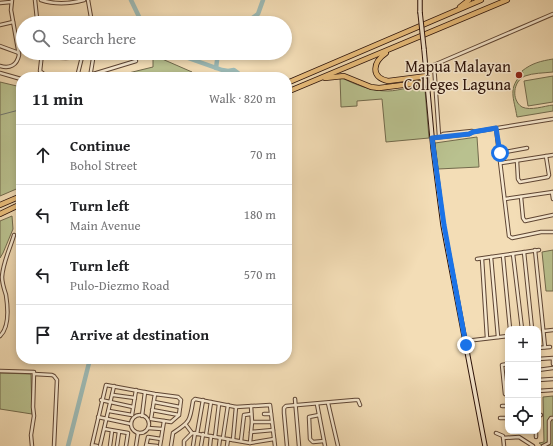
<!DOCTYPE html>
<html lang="en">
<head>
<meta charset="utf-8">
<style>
  body { margin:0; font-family:"Gentium Book Plus",serif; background:#f6f6f6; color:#202124 }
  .controls { position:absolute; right:12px; bottom:12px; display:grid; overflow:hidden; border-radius:8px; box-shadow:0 2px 6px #0003 }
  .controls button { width:36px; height:36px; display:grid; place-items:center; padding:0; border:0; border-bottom:1px solid #e0e0e0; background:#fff; color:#202124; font:20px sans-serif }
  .stop { position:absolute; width:12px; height:12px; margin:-9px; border:3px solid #1a73e8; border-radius:50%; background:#fff }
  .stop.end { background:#1a73e8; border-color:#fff; box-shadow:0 1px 4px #0008 }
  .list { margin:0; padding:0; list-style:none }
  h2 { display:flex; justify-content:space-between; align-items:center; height:52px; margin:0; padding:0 16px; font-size:17px }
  h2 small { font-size:13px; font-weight:400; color:#757577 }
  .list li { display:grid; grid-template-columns:26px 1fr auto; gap:12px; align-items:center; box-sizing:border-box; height:60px; padding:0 16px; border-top:1px solid #e0e0e0 }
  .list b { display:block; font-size:15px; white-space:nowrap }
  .list p { margin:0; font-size:13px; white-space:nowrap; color:#757577 }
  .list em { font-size:13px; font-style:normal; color:#757577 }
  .icon { flex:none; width:22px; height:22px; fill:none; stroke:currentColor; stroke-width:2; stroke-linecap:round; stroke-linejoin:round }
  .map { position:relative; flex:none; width:553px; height:446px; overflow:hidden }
  .search { position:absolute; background:#fff; box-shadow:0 2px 6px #0003; left:16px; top:16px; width:276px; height:44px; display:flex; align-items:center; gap:10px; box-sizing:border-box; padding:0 14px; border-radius:22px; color:#757577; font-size:15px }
  .panel { position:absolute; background:#fff; box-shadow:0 2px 6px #0003; left:16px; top:72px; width:276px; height:292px; border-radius:16px }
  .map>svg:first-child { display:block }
  .green { fill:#b9c18f; stroke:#726a4c }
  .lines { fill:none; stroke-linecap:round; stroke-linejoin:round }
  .stream { stroke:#707770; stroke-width:1 }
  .river { stroke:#9dbab5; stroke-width:4.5 }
  .street-casing { stroke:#5e4534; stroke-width:4.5 }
  .secondary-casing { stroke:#2c1209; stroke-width:5.5 }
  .highway-casing { stroke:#2c1209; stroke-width:6 }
  .street { stroke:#f7e9d0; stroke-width:2.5 }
  .secondary { stroke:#f7e9d0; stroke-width:3.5 }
  .highway { stroke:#eabe7b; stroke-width:4.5 }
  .secondary-bridge-casing { stroke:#2c1209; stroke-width:5.5; stroke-linecap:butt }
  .secondary-bridge { stroke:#f7e9d0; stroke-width:3.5 }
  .route { stroke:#1a73e8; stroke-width:5 }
  .poi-dot { fill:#8f2418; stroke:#f7e9d0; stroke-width:1.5 }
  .labels { text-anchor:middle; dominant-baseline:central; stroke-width:3; stroke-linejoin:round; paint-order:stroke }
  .poi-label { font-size:16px; fill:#2c1209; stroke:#f7e9d0; text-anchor:end }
</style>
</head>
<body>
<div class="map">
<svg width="553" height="446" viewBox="0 0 553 446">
  <rect width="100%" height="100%" fill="#f3ddb6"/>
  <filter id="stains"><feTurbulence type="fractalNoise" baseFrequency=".005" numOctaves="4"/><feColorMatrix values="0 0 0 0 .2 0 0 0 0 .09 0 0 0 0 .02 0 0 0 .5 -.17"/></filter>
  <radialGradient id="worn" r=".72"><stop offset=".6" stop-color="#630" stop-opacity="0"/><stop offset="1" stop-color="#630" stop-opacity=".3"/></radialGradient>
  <g class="green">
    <polygon points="153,55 192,72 180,77 112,77 153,67"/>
    <path d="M553,59V72C544,73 533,73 525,76C513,81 511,100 522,107C531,111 544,106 553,105V111L517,117C514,98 507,88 523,73L522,71C532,63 541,61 553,59Z"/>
    <polygon points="553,76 553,102 528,106 524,81"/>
    <path d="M340,77C356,85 371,91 388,91C400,91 414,84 425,90L429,138L386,142L382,99L357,101V106L341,107Z"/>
    <polygon points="0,82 21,87 21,187 0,196"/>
    <polygon points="477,137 479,167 438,169 435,143"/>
    <polygon points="12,216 13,229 3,253 0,258 0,221"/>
    <polygon points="553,250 553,291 546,291 542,252"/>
    <polygon points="0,373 31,374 32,414 0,409"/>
    <polygon points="553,396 553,446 543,446 539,443 544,442 543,397"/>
  </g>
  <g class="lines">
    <polyline class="stream" points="0,115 19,110"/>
    <g class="river">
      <polyline points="131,0 142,23"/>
      <polyline points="245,23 258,14 263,0"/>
      <polyline points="174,53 222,70 228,71 234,70 238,73 239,77"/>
      <polyline points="216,68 218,53"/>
      <polyline points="68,446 90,359"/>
    </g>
    <defs>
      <g id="street">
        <polyline points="35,0 37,19"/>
        <path d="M41,0C56,5 69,4 84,0"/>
        <polyline points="88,0 92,23"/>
        <polyline points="0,3 11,2"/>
        <path d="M38,23L37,19C59,21 68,25 91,18"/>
        <polyline points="0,25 13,22"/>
        <polyline points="0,46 19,53"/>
        <polyline points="42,53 40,71 45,75 54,77"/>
        <path d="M42,56C61,59 75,59 94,55"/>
        <path d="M0,66C10,69 17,65 19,55L11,10L12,0"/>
        <polyline points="0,73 21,79"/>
        <polyline points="90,75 136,61"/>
        <polyline points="77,77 82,57"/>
        <polyline points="90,77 94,53"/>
        <polyline points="496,128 509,236 512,238 541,232 553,232"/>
        <polyline points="439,136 434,65 553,14"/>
        <polyline points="440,136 443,134 472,131"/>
        <polyline points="432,138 469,134 473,132 553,119"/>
        <polyline points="500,153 527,148"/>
        <polyline points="517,161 518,179 520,182 548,177 549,175 546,156"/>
        <polyline points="501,163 553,155"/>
        <polyline points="552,192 553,199"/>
        <polyline points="521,197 523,218 525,221 553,215"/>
        <polyline points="505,199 553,192"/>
        <polyline points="535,250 545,347"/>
        <polyline points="524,252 532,329"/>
        <polyline points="513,254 522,329"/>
        <polyline points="503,256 510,329"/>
        <polyline points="491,257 498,337"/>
        <polyline points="477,259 539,250"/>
        <polyline points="482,259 487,338"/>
        <polyline points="544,331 553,330"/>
        <path d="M0,336C10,327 8,308 6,295C4,289 2,283 2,277C3,262 10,249 14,235"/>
        <polyline points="466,341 508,336"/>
        <polyline points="538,348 550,347"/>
        <polyline points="538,359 553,358 553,364"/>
        <polyline points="508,364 502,365 505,394 508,396"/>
        <polyline points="538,370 553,368"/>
        <polyline points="0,371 34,372 33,407 34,416 31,435 32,446"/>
        <polyline points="34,374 52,375 54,376 57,380 54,446"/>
        <polyline points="538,380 553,379"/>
        <polyline points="538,391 553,390"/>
        <polyline points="113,395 135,398"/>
        <polyline points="295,399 299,446"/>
        <polyline points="101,400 133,407"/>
        <polyline points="154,402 180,407"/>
        <polyline points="328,403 338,446"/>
        <polyline points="317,404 325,446"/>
        <polyline points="502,406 508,406"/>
        <polyline points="152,410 179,415"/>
        <polyline points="109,411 132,415 136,390"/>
        <polyline points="264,414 271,414"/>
        <polyline points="319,415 309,417 310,439 313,442 324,441"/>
        <circle cx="140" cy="424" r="9"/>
        <polyline points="142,416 145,392"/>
        <polyline points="538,416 541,415"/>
        <polyline points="98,417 131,424"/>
        <polyline points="500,418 508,418"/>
        <polyline points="252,422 272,422"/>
        <polyline points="186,425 192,433 250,443 274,439"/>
        <polyline points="148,428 162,429"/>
        <polyline points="105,429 128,433 126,446"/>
        <polyline points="536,431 536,437"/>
        <polyline points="251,432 273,430"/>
        <polyline points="496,433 503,436 504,446"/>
        <polyline points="197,434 203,400"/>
        <polyline points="206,435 211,402"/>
        <polyline points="215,437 219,404"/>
        <polyline points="223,438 228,405"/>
        <polyline points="503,438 519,437 533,446"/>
        <polyline points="233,440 236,407"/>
        <polyline points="241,441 244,415 251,414"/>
        <polyline points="250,443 252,422 251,406"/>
        <polyline points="147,445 157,446"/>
        <polyline points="97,446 92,445 106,385 155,394 178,397 181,400 179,415 171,422 151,419 155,394"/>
        <polyline points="100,446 114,386"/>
        <polyline points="110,446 112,431"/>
        <polyline points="117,446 119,432"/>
        <polyline points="136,446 138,433"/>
        <polyline points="146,446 148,437 161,439"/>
        <polyline points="160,446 164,421"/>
        <path d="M171,446L173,433C190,422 190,421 193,401L195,399L236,407L270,405L275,446"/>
        <polyline points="184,446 184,441 192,433"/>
        <polyline points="193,446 195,433"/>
        <polyline points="201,446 203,434"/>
        <polyline points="210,446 211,436"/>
        <polyline points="219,446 220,438"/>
        <polyline points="227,446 228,439"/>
        <polyline points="287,446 284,413 284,408 286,406 355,400 358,400 360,405"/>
        <polyline points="543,446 549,443 549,421 551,418 553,418"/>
      </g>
      <g id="secondary">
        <polyline points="420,0 420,12"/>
        <polyline points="424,49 433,148 443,225 485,446"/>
      </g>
      <g id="highway">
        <polyline points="460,7 469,0"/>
        <path d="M386,53C373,62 370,77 388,81L427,76"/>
        <polyline points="325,78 344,76 371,87 379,88 427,82"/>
        <polyline points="287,83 481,0"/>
        <polyline points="287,92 507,0"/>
        <polyline points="0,205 21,196"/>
        <polyline points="0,214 21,204"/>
      </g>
    </defs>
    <use href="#street" class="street-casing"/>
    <use href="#secondary" class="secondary-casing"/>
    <use href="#highway" class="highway-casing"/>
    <use href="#street" class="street"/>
    <use href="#secondary" class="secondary"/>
    <use href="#highway" class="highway"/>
    <defs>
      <polyline id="secondary-bridge" points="420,12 424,49"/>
    </defs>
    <use href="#secondary-bridge" class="secondary-bridge-casing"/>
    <use href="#secondary-bridge" class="secondary-bridge"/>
  </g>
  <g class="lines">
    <polyline class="route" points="466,345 444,225 432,138 469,134 473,132 496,128 500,153"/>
  </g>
  <circle class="poi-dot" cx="519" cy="75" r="4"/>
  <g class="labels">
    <g class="poi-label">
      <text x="511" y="66">Mapua Malayan<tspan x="511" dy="18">Colleges Laguna</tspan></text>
    </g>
  </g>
  <rect width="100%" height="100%" filter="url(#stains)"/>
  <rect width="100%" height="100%" fill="url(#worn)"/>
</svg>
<div class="controls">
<button>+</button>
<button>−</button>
<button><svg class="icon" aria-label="locate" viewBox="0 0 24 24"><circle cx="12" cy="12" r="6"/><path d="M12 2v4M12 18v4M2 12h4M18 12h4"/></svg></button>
</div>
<div class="stop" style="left:500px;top:153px"></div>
<div class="stop end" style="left:466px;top:345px"></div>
<div class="search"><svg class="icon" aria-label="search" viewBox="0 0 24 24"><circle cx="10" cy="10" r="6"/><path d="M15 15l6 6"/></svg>Search here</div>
<section class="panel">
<h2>11 min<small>Walk · 820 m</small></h2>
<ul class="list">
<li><svg class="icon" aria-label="ahead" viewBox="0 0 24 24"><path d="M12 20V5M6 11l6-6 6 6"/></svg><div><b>Continue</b><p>Bohol Street</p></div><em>70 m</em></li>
<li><svg class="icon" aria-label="left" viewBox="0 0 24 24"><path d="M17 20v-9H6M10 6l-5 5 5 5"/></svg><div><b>Turn left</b><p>Main Avenue</p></div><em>180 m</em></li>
<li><svg class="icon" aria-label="left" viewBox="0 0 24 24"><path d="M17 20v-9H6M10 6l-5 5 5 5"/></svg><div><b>Turn left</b><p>Pulo-Diezmo Road</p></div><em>570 m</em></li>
<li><svg class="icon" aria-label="arrive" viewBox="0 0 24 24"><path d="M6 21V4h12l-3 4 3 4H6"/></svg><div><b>Arrive at destination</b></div></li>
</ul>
</section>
</div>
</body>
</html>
